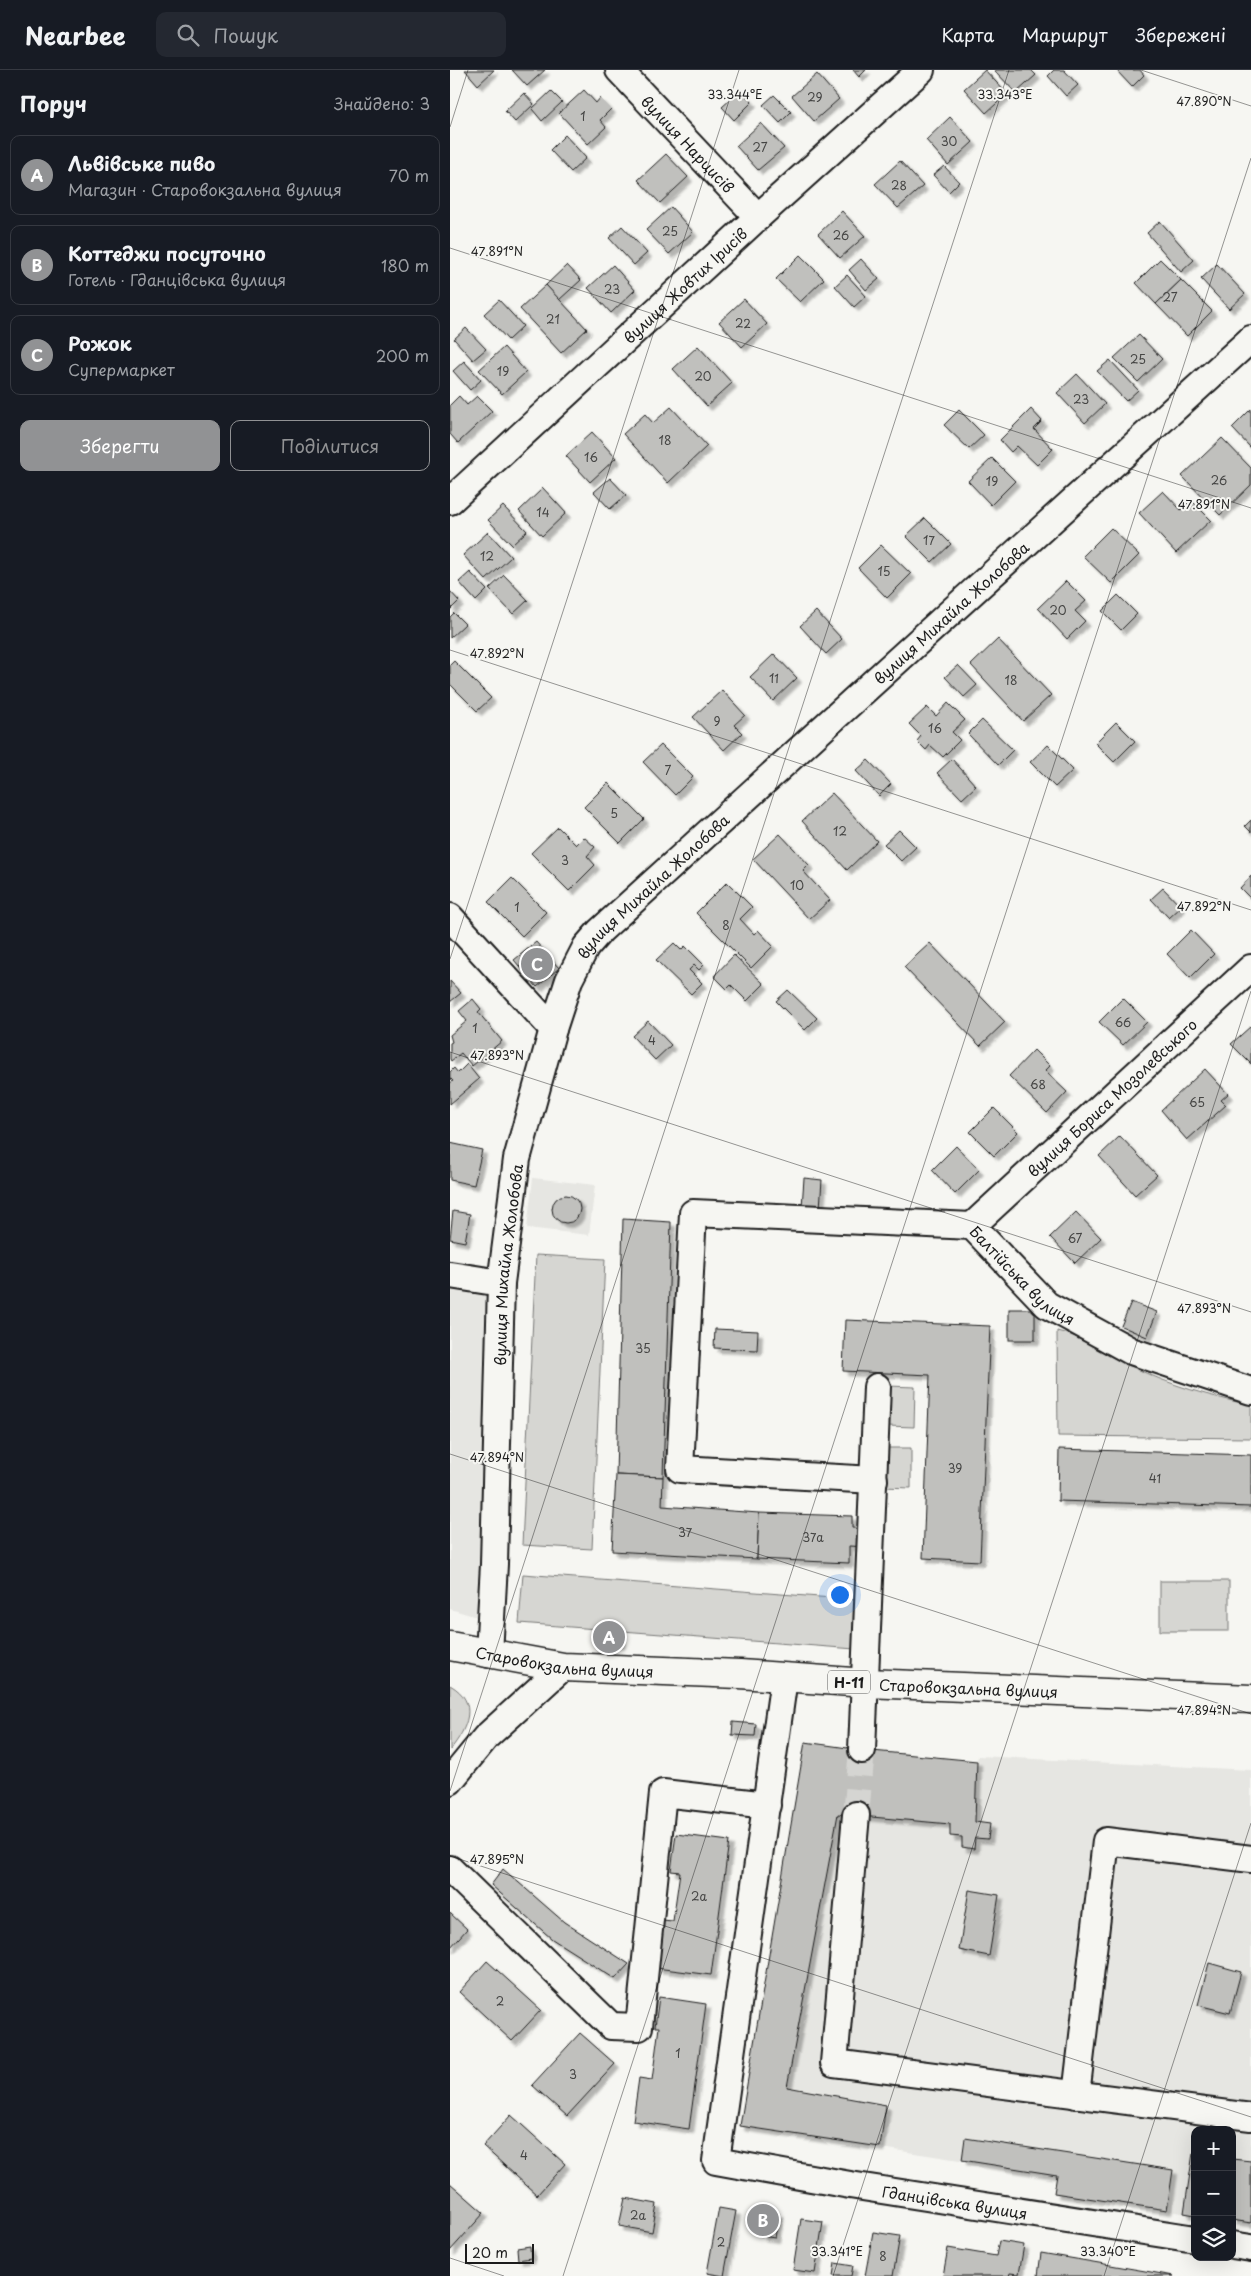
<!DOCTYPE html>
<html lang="uk">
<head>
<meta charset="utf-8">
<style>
  body { margin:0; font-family:"Playpen Sans",sans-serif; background:#242831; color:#f1f3f6 }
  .controls { position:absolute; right:15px; bottom:15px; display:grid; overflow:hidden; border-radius:10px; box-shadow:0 5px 20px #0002 }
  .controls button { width:45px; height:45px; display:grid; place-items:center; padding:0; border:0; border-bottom:1px solid #363941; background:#171b24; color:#f1f3f6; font:25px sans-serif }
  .scale { position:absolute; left:15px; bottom:12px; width:69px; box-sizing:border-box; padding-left:5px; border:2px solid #1c1c1c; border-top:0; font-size:14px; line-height:18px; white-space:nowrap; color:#1c1c1c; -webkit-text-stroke:4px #f6f6f2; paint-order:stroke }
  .you { position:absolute; left:389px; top:1524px; width:18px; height:18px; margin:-12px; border:4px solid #fff; border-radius:50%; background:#1a73e8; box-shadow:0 0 0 8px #1a73e833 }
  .badge { display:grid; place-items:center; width:32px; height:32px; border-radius:50%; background:#919294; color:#fff; font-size:16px; font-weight:700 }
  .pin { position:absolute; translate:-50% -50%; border:2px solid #fff; box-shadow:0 1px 5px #0006 }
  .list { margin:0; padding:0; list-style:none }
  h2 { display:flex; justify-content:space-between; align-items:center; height:65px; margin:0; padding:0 20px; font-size:21px }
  h2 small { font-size:16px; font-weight:400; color:#9ea1a6 }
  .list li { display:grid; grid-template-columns:32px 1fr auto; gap:15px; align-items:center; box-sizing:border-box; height:80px; margin:0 10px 10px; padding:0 10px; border:1px solid #363941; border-radius:10px }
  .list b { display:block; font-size:19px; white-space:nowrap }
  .list p { margin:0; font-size:16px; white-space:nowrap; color:#9ea1a6 }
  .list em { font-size:16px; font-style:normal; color:#9ea1a6 }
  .actions { display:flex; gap:10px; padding:15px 20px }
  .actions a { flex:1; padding:11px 0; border:1px solid #919294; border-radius:10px; text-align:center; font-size:18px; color:#919294 }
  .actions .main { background:#919294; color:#fff }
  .icon { flex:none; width:28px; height:28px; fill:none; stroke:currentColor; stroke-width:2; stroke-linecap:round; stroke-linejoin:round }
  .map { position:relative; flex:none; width:801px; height:2206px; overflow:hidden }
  header { display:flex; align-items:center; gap:30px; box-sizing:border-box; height:70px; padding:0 25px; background:#171b24; border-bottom:1px solid #363941 }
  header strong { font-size:24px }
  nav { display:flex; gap:28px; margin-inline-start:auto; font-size:18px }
  .search { width:350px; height:45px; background:#242831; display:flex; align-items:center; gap:12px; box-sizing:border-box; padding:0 18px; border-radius:10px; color:#9ea1a6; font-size:19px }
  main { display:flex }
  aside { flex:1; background:#171b24 }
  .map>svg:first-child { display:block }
  .built { fill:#e6e6e2 }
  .green { fill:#d6d6d2; stroke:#797977 }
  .building { fill:#c0c0bd; stroke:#1c1c1c; filter:url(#shadow) }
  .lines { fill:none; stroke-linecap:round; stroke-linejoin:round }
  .minor-tunnel { stroke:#d5d5d2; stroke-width:26; stroke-dasharray:26 13; stroke-linecap:butt }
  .minor-casing { stroke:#1c1c1c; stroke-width:30 }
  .major-casing { stroke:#1c1c1c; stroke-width:31 }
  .minor { stroke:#f6f6f2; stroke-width:26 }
  .major { stroke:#f6f6f2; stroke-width:28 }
  .ticks { fill:none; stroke:#1c1c1c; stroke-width:1; stroke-opacity:0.45 }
  .labels { text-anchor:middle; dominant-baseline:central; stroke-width:4; stroke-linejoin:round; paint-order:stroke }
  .number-label { font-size:12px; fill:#454544 }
  .shield { fill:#f6f6f2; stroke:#5d5d5c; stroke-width:1 }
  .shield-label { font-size:14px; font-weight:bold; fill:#1c1c1c }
  .street-label { font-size:15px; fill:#1c1c1c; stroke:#f6f6f2 }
  .ticks-label { font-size:12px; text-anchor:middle; fill:#1c1c1c; stroke:#f6f6f2; stroke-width:4; stroke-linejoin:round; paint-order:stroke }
</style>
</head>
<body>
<header>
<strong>Nearbee</strong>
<div class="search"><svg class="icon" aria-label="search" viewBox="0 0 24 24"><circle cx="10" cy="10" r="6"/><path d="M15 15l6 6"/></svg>Пошук</div>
<nav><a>Карта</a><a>Маршрут</a><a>Збережені</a></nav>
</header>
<main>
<aside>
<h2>Поруч<small>Знайдено: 3</small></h2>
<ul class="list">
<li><span class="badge">A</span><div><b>Львівське пиво</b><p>Магазин · Старовокзальна вулиця</p></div><em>70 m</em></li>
<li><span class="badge">B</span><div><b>Коттеджи посуточно</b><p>Готель · Гданцівська вулиця</p></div><em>180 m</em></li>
<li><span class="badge">C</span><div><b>Рожок</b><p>Супермаркет</p></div><em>200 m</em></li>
</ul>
<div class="actions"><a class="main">Зберегти</a><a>Поділитися</a></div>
</aside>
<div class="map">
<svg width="801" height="2206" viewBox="0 0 801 2206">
  <defs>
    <filter id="shadow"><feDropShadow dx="4.5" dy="4.5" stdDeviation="1" flood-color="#0004"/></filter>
  </defs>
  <rect width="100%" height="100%" fill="#f6f6f2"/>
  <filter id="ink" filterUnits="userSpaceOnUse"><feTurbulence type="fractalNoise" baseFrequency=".02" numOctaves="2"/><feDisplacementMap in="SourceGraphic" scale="10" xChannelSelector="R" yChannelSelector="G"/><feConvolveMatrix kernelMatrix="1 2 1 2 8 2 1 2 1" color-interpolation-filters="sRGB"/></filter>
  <g filter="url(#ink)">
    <g class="built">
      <polygon points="83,1108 145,1115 139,1165 77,1158"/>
      <polygon points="0,1216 39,1221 27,1547 0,1539"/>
      <polygon points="355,1672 412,1680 527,1691 528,1686 801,1700 801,2153 782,2150 782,2060 745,2060 745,2145 604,2123 606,2105 290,2056"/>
    </g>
    <g class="green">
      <polygon points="86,1185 155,1189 142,1479 72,1475"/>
      <path d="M607,1261C635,1267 658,1285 683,1297C719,1315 762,1327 801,1335V1368L608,1366Z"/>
      <polygon points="438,1316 465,1317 464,1357 437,1356"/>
      <polygon points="434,1378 461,1378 461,1418 433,1417"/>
      <polygon points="73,1504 408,1530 405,1579 69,1553"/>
      <rect x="710" y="1511" width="69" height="50"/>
      <path d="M0,1615C30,1632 17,1659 0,1680Z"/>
    </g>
    <g class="building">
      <polygon points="15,0 44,0 28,15"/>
      <polygon points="62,0 95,0 77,16"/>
      <polygon points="403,0 416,0 409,7"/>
      <polygon points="535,0 557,24 536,43 514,19"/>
      <polygon points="544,0 581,0 586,5 566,23"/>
      <polygon points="604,0 614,0 628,15 616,26 598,6"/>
      <polygon points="666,0 690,0 694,5 682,17"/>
      <polygon points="367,4 389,29 364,51 342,26"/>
      <polygon points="134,20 146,33 150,28 161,39 150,50 156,57 138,74 109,43"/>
      <polygon points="291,20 302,32 284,50 272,37"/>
      <polygon points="101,21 112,32 92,51 82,39"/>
      <polygon points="74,23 84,34 65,52 55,41"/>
      <polygon points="324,25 341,42 330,53 313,35"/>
      <polygon points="500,47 523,72 498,95 476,70"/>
      <polygon points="311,53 334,78 308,100 286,76"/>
      <polygon points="115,65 136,88 121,102 100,80"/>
      <polygon points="216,84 238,107 210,133 188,110"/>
      <polygon points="450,91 473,116 448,138 425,114"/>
      <polygon points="494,96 509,112 499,122 483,105"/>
      <polygon points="221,137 243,162 219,184 196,160"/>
      <polygon points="392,141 415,166 390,188 368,164"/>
      <polygon points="710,151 744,190 731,202 697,163"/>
      <polygon points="172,156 197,183 184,195 159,168"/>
      <polygon points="350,185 374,209 350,232 326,209"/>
      <polygon points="411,189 429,209 416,220 399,200"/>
      <polygon points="710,189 731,210 706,234 686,213"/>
      <polygon points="767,194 795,224 779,239 751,209"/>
      <polygon points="117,195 131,210 109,230 96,215"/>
      <polygon points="163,195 185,220 161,243 138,218"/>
      <polygon points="397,205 416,226 404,237 385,216"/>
      <polygon points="731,210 762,241 737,266 706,234"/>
      <polygon points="96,215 137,259 111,283 70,239"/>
      <polygon points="294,229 317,254 292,277 269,252"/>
      <polygon points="49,230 73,256 58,270 34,244"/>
      <polygon points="16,258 36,279 23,290 4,269"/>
      <polygon points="689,265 712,289 688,312 664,288"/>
      <polygon points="248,276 282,313 257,336 223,299"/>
      <polygon points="54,277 76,302 52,324 29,300"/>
      <polygon points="660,290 688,320 676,331 647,301"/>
      <polygon points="14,291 31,310 20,320 3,301"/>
      <polygon points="627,304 655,334 635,353 607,323"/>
      <polygon points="9,326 17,335 27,326 42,341 8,373 0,364 0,335"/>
      <polygon points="221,337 257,376 218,413 173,364 195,344 203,353"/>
      <polygon points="581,339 592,351 584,359 603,379 587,395 567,376 561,382 550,370"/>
      <polygon points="801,339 801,378 782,358"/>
      <polygon points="509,340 534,365 519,379 494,355"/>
      <polygon points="142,362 166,388 140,412 116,386"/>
      <polygon points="772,368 801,398 801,415 770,445 732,406"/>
      <polygon points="542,388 565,411 541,435 518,411"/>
      <polygon points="160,408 176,425 160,439 144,422"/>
      <polygon points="93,418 116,443 92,466 69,441"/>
      <polygon points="713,421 731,440 741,430 761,450 726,483 689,443"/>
      <polygon points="53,436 77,461 62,475 38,450"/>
      <polygon points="475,448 501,474 482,492 456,466"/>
      <polygon points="661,458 689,485 661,513 633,486"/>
      <polygon points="38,462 61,487 36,510 13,485"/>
      <polygon points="431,475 461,504 437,528 408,498"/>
      <polygon points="20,502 37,520 26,531 9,512"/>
      <polygon points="54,505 78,530 63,544 39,519"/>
      <polygon points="616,511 636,531 625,541 635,551 617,569 588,538"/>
      <polygon points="0,521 9,531 0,540"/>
      <polygon points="668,525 687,544 671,560 652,541"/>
      <polygon points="366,541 392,569 376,584 350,556"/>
      <polygon points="4,543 15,554 0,568 0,547"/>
      <polygon points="548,569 601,625 573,651 521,595"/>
      <polygon points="324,584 347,608 323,631 300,607"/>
      <polygon points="4,591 41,628 27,641 0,614 0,595"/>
      <polygon points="508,595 527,615 514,627 495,607"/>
      <polygon points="272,620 295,645 284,655 292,663 274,680 243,647"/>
      <polygon points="498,633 515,650 502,662 510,670 493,687 480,675 476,680 467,671 471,666 459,654 477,637 486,646"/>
      <polygon points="532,650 563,680 548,695 518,664"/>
      <polygon points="666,652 685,671 664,692 645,673"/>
      <polygon points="211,675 243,707 225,725 193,692"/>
      <polygon points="598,675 623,700 605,717 580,692"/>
      <polygon points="502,689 526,716 512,729 487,703"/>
      <polygon points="418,690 441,714 429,726 406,701"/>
      <polygon points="158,713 194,749 170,773 134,737"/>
      <polygon points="382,723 427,771 397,800 352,751"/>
      <polygon points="801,750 801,762 795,756"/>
      <polygon points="108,757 126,775 134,767 145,777 137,786 145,795 119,821 81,783"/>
      <polygon points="449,760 466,777 451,791 434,774"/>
      <polygon points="330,764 359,795 353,801 380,830 359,849 303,789"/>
      <polygon points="801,806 801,829 790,818"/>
      <polygon points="62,808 96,842 72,866 38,832"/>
      <polygon points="277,812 302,837 290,849 304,864 308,860 323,876 301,898 246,843"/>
      <polygon points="713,818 731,837 719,848 701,829"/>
      <polygon points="741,860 764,884 740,908 717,884"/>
      <polygon points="86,872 109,898 87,917 64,890"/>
      <polygon points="224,873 231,880 235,876 254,895 249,900 244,895 239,900 252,913 241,924 206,890"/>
      <polygon points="480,873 555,952 530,976 454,897"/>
      <polygon points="284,885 314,914 297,931 281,915 277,919 264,906"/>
      <polygon points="0,911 11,923 0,932"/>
      <polygon points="338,920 367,948 355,960 326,931"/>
      <polygon points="673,928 697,952 673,975 649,952"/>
      <polygon points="23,929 31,939 28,942 52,971 22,996 11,983 1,991 0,989 0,973 2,972 0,965 17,951 9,941"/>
      <polygon points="198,951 221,975 205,990 182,966"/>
      <polygon points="801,956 801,994 781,974"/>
      <polygon points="584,980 600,996 595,1001 617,1022 597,1043 559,1006"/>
      <polygon points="17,994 29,1009 0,1034 0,1013 3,1011 0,1008 0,1002 4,998 8,1003"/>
      <polygon points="755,999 778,1024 771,1030 776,1035 737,1070 711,1040"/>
      <polygon points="544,1038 568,1062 544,1086 520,1062"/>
      <polygon points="670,1066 707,1105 685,1125 649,1086"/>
      <polygon points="0,1073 32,1080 24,1115 0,1110"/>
      <polygon points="506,1076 529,1100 505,1124 482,1100"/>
      <polygon points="354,1108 372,1110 370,1138 352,1137"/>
      <circle cx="116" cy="1139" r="14"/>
      <polygon points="3,1141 20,1144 15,1172 0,1169"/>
      <polygon points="626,1142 651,1168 625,1193 600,1167"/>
      <polygon points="173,1149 221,1152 213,1407 166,1405"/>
      <polygon points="681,1232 707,1242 697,1267 671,1256"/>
      <rect x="559" y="1239" width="26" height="31"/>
      <polygon points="395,1250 540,1256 530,1491 473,1488 480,1305 393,1301"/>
      <polygon points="265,1259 308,1261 307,1280 264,1278"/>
      <polygon points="609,1379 801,1385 801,1437 608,1431"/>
      <polygon points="166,1405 213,1407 212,1436 309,1443 307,1489 162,1481"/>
      <polygon points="309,1443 402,1446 402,1458 419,1459 418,1477 399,1476 399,1493 307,1489"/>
      <polygon points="147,1561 171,1562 170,1574 147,1573"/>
      <polygon points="283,1652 306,1654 305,1666 282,1665"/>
      <polygon points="355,1672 412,1680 527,1691 525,1752 540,1754 538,1769 525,1768 524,1779 512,1777 512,1767 500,1766 500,1754 388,1744 337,2017 436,2035 430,2077 290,2056"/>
      <polygon points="226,1764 279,1771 261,1905 206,1898 212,1850 223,1851 230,1802 221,1801"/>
      <polygon points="53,1799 114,1852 179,1894 165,1909 102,1869 41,1815"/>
      <polygon points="519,1820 549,1825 539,1886 509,1880"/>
      <polygon points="0,1843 17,1859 0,1878"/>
      <polygon points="37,1891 91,1940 62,1971 9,1922"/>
      <polygon points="759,1893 791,1902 780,1943 748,1935"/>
      <polygon points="209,1927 256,1934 239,2059 183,2051 189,2008 202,2010 209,1957 205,1957"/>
      <polygon points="130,1963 165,1994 117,2046 82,2015"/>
      <polygon points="61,2045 115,2094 87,2125 33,2076"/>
      <polygon points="515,2068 723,2100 717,2140 604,2123 607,2105 512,2090"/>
      <polygon points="743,2083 745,2083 745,2145 734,2143"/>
      <polygon points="782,2089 801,2091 801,2153 782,2150"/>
      <polygon points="0,2113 34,2143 0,2181"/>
      <polygon points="175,2128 207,2134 202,2162 169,2156"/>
      <polygon points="269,2138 286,2141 274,2206 257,2203"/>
      <polygon points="314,2141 329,2143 325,2168 311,2166"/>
      <polygon points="351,2149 373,2152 365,2203 343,2200"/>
      <polygon points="423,2162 450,2166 443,2206 415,2206"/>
      <polygon points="549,2171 574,2175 569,2204 560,2203 559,2206 493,2206 498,2178 546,2186"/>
      <polygon points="80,2176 81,2188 68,2190 67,2178"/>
      <polygon points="591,2183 724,2206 588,2206"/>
      <polygon points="385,2193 403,2196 401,2206 383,2206"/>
    </g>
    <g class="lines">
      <polyline class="minor-tunnel" points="406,1745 412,1680"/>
      <defs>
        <g id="minor">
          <path id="s1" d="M169,0L308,147"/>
          <path id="s2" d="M0,431L308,147L471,0"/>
          <polyline points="0,847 103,959"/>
          <path id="s3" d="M522,1156L801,898"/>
          <polyline points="0,1205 51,1213"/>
          <path id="s4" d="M424,1410L230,1399L243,1143L522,1156L597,1235L681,1281L801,1321"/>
          <path id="s5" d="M39,1584L44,1494L51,1213L67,1089L103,959L119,910L136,877L150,861L801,269"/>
          <path id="s6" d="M334,1608L266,2091L400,2115L745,2169"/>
          <polyline points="412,1680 427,1317"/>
          <polyline points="0,1711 36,1667 113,1597"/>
          <polyline points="406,1745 384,1993 801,2047"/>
          <polyline points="0,1799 161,1956 189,1957 213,1723 317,1735"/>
          <polyline points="626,2025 656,1771 801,1789"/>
          <polyline points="782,2175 801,2178"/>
        </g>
        <g id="major">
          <path id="s7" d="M0,1576L113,1597L290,1604L416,1613L801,1629"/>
        </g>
      </defs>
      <use href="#minor" class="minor-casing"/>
      <use href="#major" class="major-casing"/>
      <use href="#minor" class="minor"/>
      <use href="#major" class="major"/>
    </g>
  </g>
  <path class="ticks" d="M691,0L801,36M0,57L18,0M0,178L801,438M0,580L801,840M0,889L289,0M0,982L801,1242M0,1384L801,1644M0,1721L559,0M0,1786L801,2047M0,2188L54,2206M113,2206L801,88M383,2206L801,921M654,2206L801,1753"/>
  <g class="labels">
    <g class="number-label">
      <text x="365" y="27">29</text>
      <text x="133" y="46">1</text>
      <text x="499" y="71">30</text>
      <text x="310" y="77">27</text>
      <text x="449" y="115">28</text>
      <text x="220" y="161">25</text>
      <text x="391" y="165">26</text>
      <text x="162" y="219">23</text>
      <text x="720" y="227">27</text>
      <text x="103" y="249">21</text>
      <text x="293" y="253">22</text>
      <text x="688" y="289">25</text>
      <text x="53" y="301">19</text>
      <text x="253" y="306">20</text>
      <text x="631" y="329">23</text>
      <text x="215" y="370">18</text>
      <text x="141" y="387">16</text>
      <text x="769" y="410">26</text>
      <text x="542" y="411">19</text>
      <text x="93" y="442">14</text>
      <text x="479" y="470">17</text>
      <text x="37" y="486">12</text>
      <text x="434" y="501">15</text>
      <text x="608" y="540">20</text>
      <text x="324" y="608">11</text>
      <text x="561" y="610">18</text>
      <text x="267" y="651">9</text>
      <text x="485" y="658">16</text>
      <text x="218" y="700">7</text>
      <text x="164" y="743">5</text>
      <text x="390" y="761">12</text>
      <text x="115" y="790">3</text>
      <text x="347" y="815">10</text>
      <text x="67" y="837">1</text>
      <text x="276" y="855">8</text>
      <text x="673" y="952">66</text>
      <text x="25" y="958">1</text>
      <text x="202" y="970">4</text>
      <text x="588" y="1014">68</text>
      <text x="747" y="1032">65</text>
      <text x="625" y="1168">67</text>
      <text x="193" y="1278">35</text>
      <text x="505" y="1398">39</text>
      <text x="705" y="1408">41</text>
      <text x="235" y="1462">37</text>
      <text x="363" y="1467">37а</text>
      <text x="249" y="1826">2а</text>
      <text x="50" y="1931">2</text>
      <text x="228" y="1983">1</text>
      <text x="123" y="2004">3</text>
      <text x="74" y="2085">4</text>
      <text x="188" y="2145">2а</text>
      <text x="271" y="2172">2</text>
      <text x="433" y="2186">8</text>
    </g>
    <rect class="shield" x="378" y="1600.5" width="42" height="23" rx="4"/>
    <g class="shield-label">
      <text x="399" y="1612">Н-11</text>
    </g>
    <g class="street-label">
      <text stroke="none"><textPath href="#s1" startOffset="101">вулиця Нарцисів</textPath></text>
      <text stroke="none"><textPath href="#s2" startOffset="319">вулиця Жовтих Ірисів</textPath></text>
      <text stroke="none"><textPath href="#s5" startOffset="1215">вулиця Михайла Жолобова</textPath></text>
      <text stroke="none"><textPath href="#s5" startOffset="810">вулиця Михайла Жолобова</textPath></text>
      <text stroke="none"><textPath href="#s3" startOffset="190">вулиця Бориса Мозолевського</textPath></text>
      <text stroke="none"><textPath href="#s5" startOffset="390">вулиця Михайла Жолобова</textPath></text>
      <text stroke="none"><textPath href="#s4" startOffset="801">Балтійська вулиця</textPath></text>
      <text stroke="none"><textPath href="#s7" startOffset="116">Старовокзальна вулиця</textPath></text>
      <text stroke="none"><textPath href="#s7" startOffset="521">Старовокзальна вулиця</textPath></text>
      <text stroke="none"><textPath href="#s6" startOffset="730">Гданцівська вулиця</textPath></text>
    </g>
  </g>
  <g class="ticks-label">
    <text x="285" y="29">33.344°E</text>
    <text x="555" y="29">33.343°E</text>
    <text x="754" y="36">47.890°N</text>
    <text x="47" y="186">47.891°N</text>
    <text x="754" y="439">47.891°N</text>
    <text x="47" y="588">47.892°N</text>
    <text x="754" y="841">47.892°N</text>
    <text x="47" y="990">47.893°N</text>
    <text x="754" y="1243">47.893°N</text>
    <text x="47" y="1392">47.894°N</text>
    <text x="754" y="1645">47.894°N</text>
    <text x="47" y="1794">47.895°N</text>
    <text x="387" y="2186">33.341°E</text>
    <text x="658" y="2186">33.340°E</text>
  </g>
</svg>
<div class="controls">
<button>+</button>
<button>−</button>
<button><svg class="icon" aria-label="layers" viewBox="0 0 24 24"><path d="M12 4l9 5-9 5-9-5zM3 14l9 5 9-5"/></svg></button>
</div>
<div class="scale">20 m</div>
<div class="you"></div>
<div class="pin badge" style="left:159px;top:1567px">A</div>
<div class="pin badge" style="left:313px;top:2150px">B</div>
<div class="pin badge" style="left:87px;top:894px">C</div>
</div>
</main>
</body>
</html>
